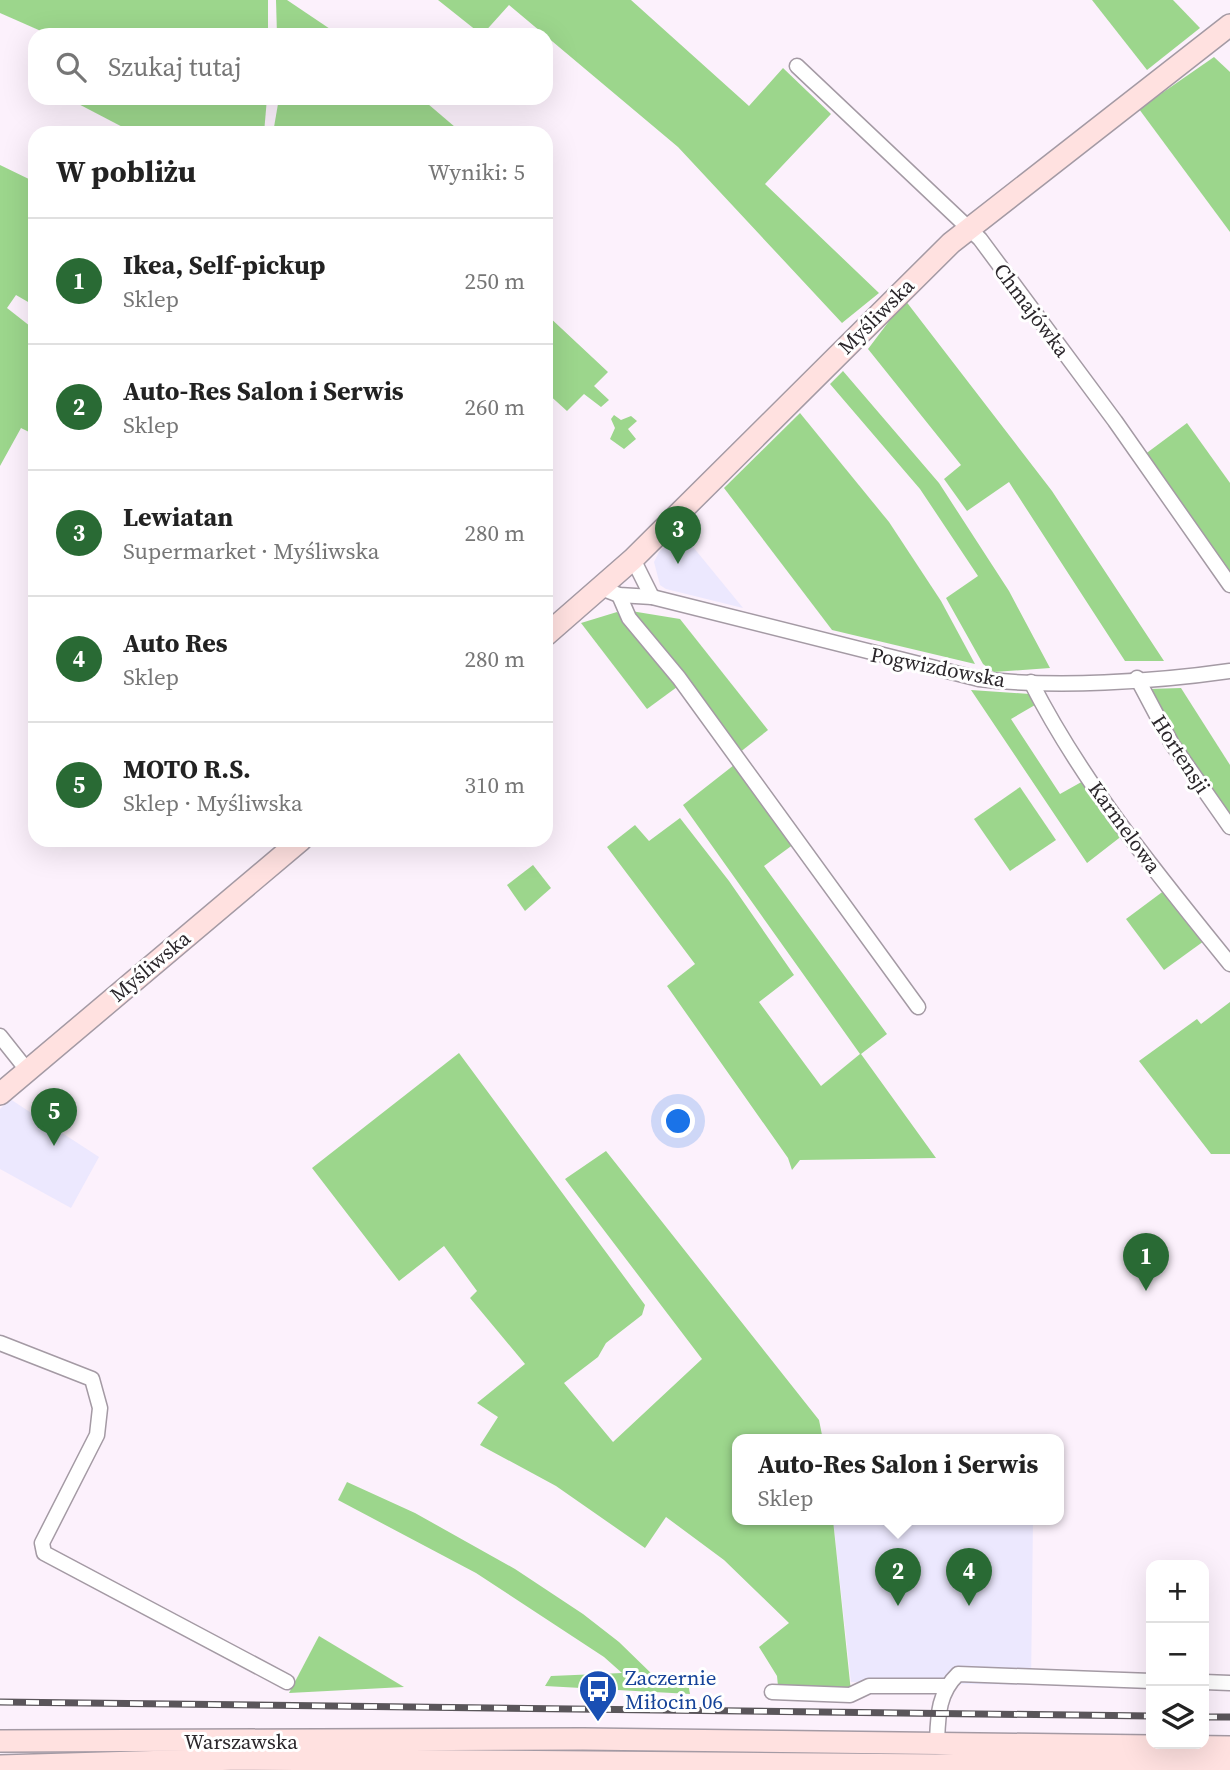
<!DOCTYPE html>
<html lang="pl">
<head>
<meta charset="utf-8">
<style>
  body { margin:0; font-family:"Source Serif 4",serif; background:#f2f2f2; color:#222 }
  .controls { position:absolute; right:21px; bottom:21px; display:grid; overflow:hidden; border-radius:14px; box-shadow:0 7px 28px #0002 }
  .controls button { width:63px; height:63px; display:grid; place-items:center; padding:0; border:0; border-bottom:2px solid #e0e0e0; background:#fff; color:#222; font:35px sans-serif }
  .you { position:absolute; left:679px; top:1122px; width:24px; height:24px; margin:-18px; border:5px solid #fff; border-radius:50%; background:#1a73e8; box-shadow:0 0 0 10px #1a73e833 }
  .badge { display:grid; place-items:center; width:46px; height:46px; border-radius:50%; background:#296a34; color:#fff; font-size:23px; font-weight:700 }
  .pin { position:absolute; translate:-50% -58px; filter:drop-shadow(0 2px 4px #0008) }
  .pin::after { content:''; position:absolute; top:37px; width:24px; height:21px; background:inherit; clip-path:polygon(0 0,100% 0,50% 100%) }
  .popup { position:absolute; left:732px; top:1434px; width:332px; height:91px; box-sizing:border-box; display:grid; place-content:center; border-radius:14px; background:#fff; filter:drop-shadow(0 2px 5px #0005); font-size:23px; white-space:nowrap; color:#767676 }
  .popup b { font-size:26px; color:#222 }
  .popup::after { content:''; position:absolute; left:50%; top:100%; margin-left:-14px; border:14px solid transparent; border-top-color:#fff }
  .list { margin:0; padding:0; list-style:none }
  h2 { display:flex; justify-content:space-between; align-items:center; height:91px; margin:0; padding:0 28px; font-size:30px }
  h2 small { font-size:23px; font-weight:400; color:#767676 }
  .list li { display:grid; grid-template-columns:46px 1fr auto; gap:21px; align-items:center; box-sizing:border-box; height:126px; padding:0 28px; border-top:2px solid #e0e0e0 }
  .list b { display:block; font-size:26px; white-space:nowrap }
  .list p { margin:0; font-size:23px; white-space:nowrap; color:#767676 }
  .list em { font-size:23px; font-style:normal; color:#767676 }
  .icon { flex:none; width:38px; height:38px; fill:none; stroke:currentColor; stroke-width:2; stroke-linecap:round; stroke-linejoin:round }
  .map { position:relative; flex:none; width:1230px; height:1770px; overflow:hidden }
  .search { position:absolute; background:#fff; box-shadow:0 7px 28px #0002; left:28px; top:28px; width:525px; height:77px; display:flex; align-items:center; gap:18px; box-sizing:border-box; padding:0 24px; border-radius:21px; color:#767676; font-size:26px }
  .panel { position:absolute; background:#fff; box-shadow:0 7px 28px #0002; left:28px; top:126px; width:525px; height:721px; border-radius:21px }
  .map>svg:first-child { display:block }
  .commercial { fill:#ece8fe }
  .green { fill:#9cd68c }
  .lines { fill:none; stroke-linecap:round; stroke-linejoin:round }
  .street-casing { stroke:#a49aa4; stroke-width:17 }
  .secondary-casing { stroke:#a49aa4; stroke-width:24 }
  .street { stroke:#fff; stroke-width:14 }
  .secondary { stroke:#ffe1e0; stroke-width:21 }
  .rail-casing { stroke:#5a555a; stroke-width:7 }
  .rail { stroke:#fff; stroke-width:4.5; stroke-dasharray:13; stroke-linecap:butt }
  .labels { text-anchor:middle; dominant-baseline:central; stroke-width:6; stroke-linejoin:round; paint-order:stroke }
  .street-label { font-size:21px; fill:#2b272b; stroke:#fff }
  .transit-label { font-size:21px; fill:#164399; stroke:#fff; text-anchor:start }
</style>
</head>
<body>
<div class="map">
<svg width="1230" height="1770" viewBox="0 0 1230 1770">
  <rect width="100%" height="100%" fill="#fcf1fc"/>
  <g class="commercial">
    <polygon points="680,531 743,608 666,589 660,585 654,562 659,552"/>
    <polygon points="10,1099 99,1157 71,1208 0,1169 0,1109"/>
    <polygon points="833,1520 1033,1520 1031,1685 851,1682"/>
  </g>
  <g class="green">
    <polygon points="0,0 268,0 268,35 50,35 0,13"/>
    <polygon points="276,0 287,0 339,35 277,35"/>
    <polygon points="438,0 631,0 749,106 783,68 831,114 765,184 879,293 842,323 678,147 509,5 482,35"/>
    <polygon points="1092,0 1173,0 1200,28 1147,70"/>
    <polygon points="1214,57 1230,72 1230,232 1139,109"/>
    <polygon points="67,98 267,98 264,133 134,133"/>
    <polygon points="279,98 421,98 462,133 273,133"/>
    <polygon points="0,165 35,182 35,306 16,295 7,308 35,330 35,435 21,428 0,466"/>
    <polygon points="905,300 1052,491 1164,661 1125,661 1009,482 967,511 944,479 961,465 868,349"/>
    <polygon points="546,314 608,372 594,386 609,400 601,407 584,394 567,411 546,392"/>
    <polygon points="843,371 939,483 1009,591 1050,668 994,672 983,664 946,598 978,576 920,489 830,384"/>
    <polygon points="800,413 889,522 941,601 975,664 832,630 724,488"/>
    <polygon points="614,415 621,420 631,416 637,421 628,429 636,439 624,449 610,439 615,428 611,419"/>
    <polygon points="1187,423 1230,483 1230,579 1144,455"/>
    <polygon points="631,611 680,619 768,730 739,753"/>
    <polygon points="617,612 677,687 647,709 581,623"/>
    <polygon points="1181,688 1230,765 1230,815 1192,765 1148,689"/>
    <polygon points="971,690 1030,694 1035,705 1011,719 1060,794 1085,780 1123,835 1087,863"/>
    <polygon points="734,765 794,844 764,866 887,1034 861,1054 936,1158 800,1160 792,1170 788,1158 667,986 695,964 607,847 635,825 649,841 680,818 729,881 794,975 759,1002 821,1086 860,1054 683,805"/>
    <polygon points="1020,787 1056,840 1010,871 974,819"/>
    <polygon points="533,865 551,888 525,911 507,885"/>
    <polygon points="1165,890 1204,941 1164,970 1126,919"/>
    <polygon points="1230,1002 1230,1154 1211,1154 1139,1061 1197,1019 1201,1024"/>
    <polygon points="459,1053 645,1305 642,1315 606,1343 598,1357 564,1383 613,1442 702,1359 565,1179 606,1151 819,1420 823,1440 737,1440 737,1520 833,1520 851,1692 778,1686 777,1676 759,1647 789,1623 724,1560 666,1517 645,1548 556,1486 480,1445 498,1417 477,1403 525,1364 470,1298 477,1291 444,1246 399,1281 312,1168"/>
    <polygon points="347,1482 415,1513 515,1569 583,1614 619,1642 656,1678 688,1683 690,1694 545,1686 551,1676 622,1673 604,1657 476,1573 338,1500"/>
    <polygon points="319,1636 404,1687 289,1693"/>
  </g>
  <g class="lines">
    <defs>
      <g id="street">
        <polyline points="797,66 980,239 1115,421 1230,585"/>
        <polyline points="633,559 652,597"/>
        <path d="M601,588L619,595L652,597L979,679C1055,688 1154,682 1230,671"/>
        <polyline points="619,595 629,618 679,678 918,1007"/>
        <polyline points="1137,678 1172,744 1230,827"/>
        <path d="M1031,682C1083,784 1158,875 1230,964"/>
        <polyline points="0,1036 27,1070"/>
        <polyline points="0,1343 92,1379 100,1408 97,1435 42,1543 44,1553 287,1682"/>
        <polyline points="1204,1682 1230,1683"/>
        <polyline points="772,1692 850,1695 869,1686 946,1686"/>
        <path d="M937,1742C938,1716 938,1693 958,1674L1151,1681"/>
      </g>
      <g id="secondary">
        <polyline points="546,635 633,559 951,243 1230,25"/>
        <polyline points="0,1094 301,840"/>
        <polyline points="0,1741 583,1739 1230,1747"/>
        <polyline points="0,1766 239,1759 936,1765 1084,1761 1230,1765"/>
      </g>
    </defs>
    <use href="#street" class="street-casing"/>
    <use href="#secondary" class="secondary-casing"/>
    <use href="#street" class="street"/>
    <use href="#secondary" class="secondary"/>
    <defs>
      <g id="rail">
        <polyline points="0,1702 1151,1716"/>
        <polyline points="1204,1717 1230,1717"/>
      </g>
    </defs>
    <use href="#rail" class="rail-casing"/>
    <use href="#rail" class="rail"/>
  </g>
  <defs>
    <symbol id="bus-pin" viewBox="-11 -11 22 30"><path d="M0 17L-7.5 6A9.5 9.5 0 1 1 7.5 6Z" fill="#1a4fb4" stroke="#fff"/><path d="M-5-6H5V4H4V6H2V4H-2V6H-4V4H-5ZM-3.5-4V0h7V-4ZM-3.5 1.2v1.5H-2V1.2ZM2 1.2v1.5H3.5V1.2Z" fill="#fff"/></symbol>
  </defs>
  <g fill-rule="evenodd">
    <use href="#bus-pin" x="576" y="1667" width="44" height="60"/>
  </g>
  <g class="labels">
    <g class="street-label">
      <text transform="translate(1032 310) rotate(53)">Chmajówka</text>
      <text transform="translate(876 316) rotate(-45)">Myśliwska</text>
      <text transform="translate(938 667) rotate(11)">Pogwizdowska</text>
      <text transform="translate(1181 754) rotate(57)">Hortensji</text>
      <text transform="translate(1125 827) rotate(54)">Karmelowa</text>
      <text transform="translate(150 966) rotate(-40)">Myśliwska</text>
      <text x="241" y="1741">Warszawska</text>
    </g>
    <g class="transit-label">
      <text x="625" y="1677">Zaczernie<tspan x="625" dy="24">Miłocin 06</tspan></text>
    </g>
  </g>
</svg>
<div class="controls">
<button>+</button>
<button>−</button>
<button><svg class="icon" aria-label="layers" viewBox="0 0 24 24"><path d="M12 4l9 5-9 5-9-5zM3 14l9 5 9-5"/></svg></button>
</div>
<div class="you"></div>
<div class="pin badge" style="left:1146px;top:1291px">1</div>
<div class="pin badge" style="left:898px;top:1606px">2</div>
<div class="popup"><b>Auto-Res Salon i Serwis</b>Sklep</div>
<div class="pin badge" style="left:678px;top:564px">3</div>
<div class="pin badge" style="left:969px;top:1606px">4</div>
<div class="pin badge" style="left:54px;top:1146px">5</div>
<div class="search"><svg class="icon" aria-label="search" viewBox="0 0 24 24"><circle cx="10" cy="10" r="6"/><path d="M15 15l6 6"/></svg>Szukaj tutaj</div>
<section class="panel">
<h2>W pobliżu<small>Wyniki: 5</small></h2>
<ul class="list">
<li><span class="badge">1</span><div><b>Ikea, Self-pickup</b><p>Sklep</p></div><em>250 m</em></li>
<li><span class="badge">2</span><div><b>Auto-Res Salon i Serwis</b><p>Sklep</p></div><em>260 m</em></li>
<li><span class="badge">3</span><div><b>Lewiatan</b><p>Supermarket · Myśliwska</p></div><em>280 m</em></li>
<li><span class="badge">4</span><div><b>Auto Res</b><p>Sklep</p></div><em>280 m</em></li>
<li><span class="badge">5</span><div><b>MOTO R.S.</b><p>Sklep · Myśliwska</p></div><em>310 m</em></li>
</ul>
</section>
</div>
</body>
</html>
